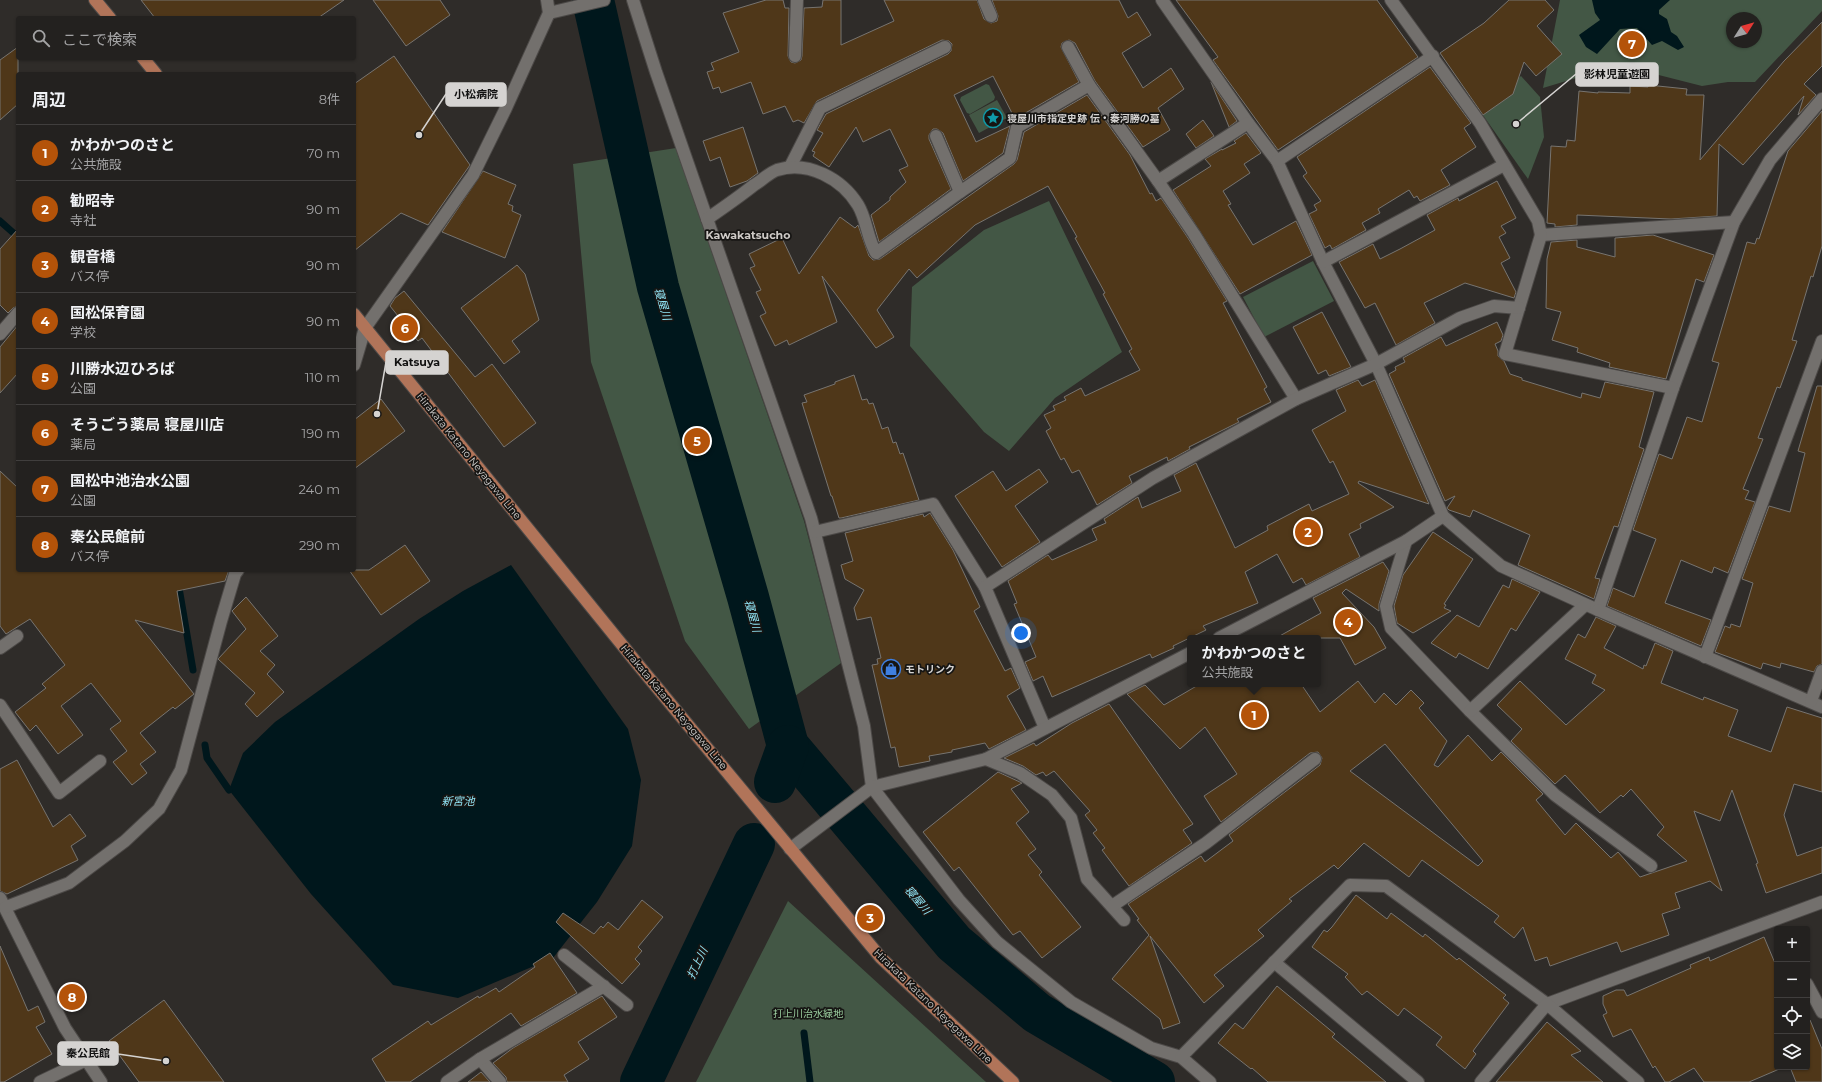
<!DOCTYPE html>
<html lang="ja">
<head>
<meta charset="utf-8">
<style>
  body { margin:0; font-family:Montserrat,"Noto Sans JP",sans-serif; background:#2f2e2c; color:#f1f3f6 }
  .controls { position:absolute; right:12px; bottom:12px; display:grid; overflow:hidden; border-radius:4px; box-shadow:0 1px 3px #0004 }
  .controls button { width:36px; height:36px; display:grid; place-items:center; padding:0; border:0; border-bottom:1px solid #403e3d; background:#23211f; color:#f1f3f6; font:20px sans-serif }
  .compass { position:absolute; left:1726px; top:12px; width:36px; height:36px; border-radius:50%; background:#23211f; box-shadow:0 1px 3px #0004; rotate:53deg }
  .you { position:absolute; left:1021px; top:633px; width:14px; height:14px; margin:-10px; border:3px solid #fff; border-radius:50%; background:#1a73e8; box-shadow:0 0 0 6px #1a73e833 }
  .badge { display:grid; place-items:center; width:26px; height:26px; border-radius:50%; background:#b45309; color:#fff; font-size:13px; font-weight:700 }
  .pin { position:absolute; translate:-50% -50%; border:2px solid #fff; box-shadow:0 1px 4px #0006 }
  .popup { position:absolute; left:1187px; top:635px; width:134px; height:52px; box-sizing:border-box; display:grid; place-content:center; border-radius:4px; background:#23211f; filter:drop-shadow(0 1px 3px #0005); font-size:13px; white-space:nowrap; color:#a3a3a4 }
  .popup b { font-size:15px; color:#f1f3f6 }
  .popup::after { content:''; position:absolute; left:50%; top:100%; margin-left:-8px; border:8px solid transparent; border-top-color:#23211f }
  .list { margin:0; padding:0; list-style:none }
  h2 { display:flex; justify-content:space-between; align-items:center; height:52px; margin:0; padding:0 16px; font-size:17px }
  h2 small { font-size:13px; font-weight:400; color:#a3a3a4 }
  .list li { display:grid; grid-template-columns:26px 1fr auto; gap:12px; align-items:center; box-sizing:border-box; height:56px; padding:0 16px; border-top:1px solid #403e3d }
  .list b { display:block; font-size:15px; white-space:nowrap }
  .list p { margin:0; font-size:13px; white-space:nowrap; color:#a3a3a4 }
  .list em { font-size:13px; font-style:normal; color:#a3a3a4 }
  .icon { flex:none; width:22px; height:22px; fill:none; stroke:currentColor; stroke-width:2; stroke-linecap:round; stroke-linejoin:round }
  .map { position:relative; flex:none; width:1822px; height:1082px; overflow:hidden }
  .search { position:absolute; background:#23211f; box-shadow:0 1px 3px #0004; left:16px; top:16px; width:340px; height:44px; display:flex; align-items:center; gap:10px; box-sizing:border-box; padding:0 14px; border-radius:4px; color:#a3a3a4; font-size:15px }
  .panel { position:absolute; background:#23211f; box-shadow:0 1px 3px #0004; left:16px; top:72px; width:340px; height:500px; border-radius:4px }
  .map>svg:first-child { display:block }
  .green { fill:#435745; fill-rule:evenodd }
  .water { fill:#00171c }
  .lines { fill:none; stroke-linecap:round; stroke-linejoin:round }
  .stream { stroke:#00171c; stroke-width:7 }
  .river { stroke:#00171c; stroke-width:42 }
  .building { fill:#4f3719; stroke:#777470; fill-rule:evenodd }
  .minor-casing { stroke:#4c4947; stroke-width:14 }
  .major-casing { stroke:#4c4947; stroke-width:14 }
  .minor { stroke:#73706d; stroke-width:12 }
  .major { stroke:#b17459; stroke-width:12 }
  .labels { text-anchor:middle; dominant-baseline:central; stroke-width:3.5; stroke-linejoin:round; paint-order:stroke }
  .poi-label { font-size:10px; font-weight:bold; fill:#d5d3d1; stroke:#161513; text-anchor:start }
  .street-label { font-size:10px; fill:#d5d3d1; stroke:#161513 }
  .park-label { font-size:10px; fill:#9bce9f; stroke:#161513 }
  .neighbourhood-label { font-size:11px; font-weight:bold; fill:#cecac6; stroke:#161513 }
  .water-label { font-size:11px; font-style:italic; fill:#92e7f8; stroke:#161513 }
  .leader { fill:none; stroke:#d5d3d1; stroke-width:1.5 }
  .callout-dot { fill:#d5d3d1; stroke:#161513; stroke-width:1.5 }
  .callout { fill:#d5d3d1; stroke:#d5d3d1; stroke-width:1.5 }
  .callout-label { font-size:11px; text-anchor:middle; font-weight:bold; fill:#111 }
</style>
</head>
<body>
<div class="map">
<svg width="1822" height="1082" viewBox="0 0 1822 1082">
  <rect width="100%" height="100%" fill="#2f2c29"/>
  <g class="green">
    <path d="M1560,0H1822V11L1755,82H1728L1702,86L1639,70L1596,72L1543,88ZM1732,18H1756V42H1732Z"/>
    <polygon points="1521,76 1540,97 1544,137 1528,179 1480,111"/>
    <polygon points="986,84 989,85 995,97 994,100 970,114 967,113 960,100 961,97"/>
    <polygon points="997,100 1007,118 979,133 969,115"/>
    <polygon points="676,148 804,521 841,663 749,729 685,641 591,362 573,164"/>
    <polygon points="1049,201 1122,352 1055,398 1009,451 984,432 910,346 912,287 984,230"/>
    <polygon points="1313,261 1334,301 1264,337 1243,297"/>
    <polygon points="788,901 986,1082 696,1082"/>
  </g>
  <g class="water">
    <polygon points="1592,0 1670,0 1659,10 1659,14 1667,19 1671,32 1677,36 1684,47 1678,50 1662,41 1652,45 1637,28 1620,29 1597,54 1586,47 1579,35 1600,20 1595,13"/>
    <polygon points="511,565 628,729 641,780 632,846 597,902 553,958 458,998 393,985 311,894 229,790 243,753 275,722 419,619 463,591"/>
  </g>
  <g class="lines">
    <g class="stream">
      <polyline points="0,221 18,237"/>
      <polyline points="176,570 193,670"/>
      <polyline points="205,745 207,758 229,790"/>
      <polyline points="804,1033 810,1082"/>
    </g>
    <g class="river">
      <polyline points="593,0 658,287 748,597 788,746 954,943 1037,1013 1154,1082"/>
      <polyline points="775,782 788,746"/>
      <polyline points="641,1082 754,844"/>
    </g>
  </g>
  <g class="building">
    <polygon points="141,0 344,0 318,18 155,18"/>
    <polygon points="373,0 440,0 450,15 406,46"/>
    <polygon points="766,0 783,0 785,8 789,8 788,56 791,62 795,63 801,60 802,56 804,8 822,7 823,0 841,0 841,45 894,21 884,0 977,0 984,19 991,23 997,21 998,16 992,0 1119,0 1128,18 1137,12 1151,35 1122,53 1143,88 1171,68 1184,89 1158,108 1170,130 1143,147 1095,81 1075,43 1069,40 1062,43 1061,47 1079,82 1015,119 993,76 954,95 976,142 1010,126 1003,153 963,181 943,133 937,129 933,129 929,135 929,139 951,189 879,242 871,215 890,200 890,197 906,182 899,170 908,166 890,129 863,142 856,127 829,167 813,156 815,152 812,151 823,133 817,130 826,114 948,54 951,51 952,44 949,41 942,40 817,101 804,123 798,120 793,122 785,106 763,114 751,82 721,93 719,87 713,89 707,72 714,70 711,63 739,52 723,13"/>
    <polygon points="1176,0 1377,0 1418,57 1278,150 1213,60 1218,57"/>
    <polygon points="1509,0 1545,0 1554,10 1537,26 1562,54 1536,76 1524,62 1513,94 1483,115 1440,53 1484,23"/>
    <polygon points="1822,22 1822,66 1804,84 1816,95 1798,115 1804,96 1743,165 1719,144 1717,216 1671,219 1577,215 1577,225 1555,227 1555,224 1547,223 1551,146 1566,147 1567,140 1575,141 1579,91 1598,93 1598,92 1630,93 1630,86 1648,87 1648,85 1687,89 1686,95 1704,95 1700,160 1784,61"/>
    <polygon points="18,47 18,104 0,120 0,60"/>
    <polygon points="394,56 470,165 428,225 401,213 354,251 354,84"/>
    <polygon points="1430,67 1471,123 1464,128 1476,147 1441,170 1450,185 1420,201 1417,196 1414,198 1409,190 1378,209 1380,213 1362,223 1366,230 1332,249 1330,245 1325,248 1309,214 1317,210 1314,205 1321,201 1303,176 1307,173 1297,157"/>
    <polygon points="1211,82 1237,121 1229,127"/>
    <polygon points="1087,95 1130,155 1150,194 1152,193 1156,201 1161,198 1188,238 1227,301 1223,303 1267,387 1264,389 1271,402 1237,419 1239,422 1189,447 1190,449 1168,461 1167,457 1129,476 1132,483 1097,505 1079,470 1072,473 1064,458 1061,460 1046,431 1051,428 1044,415 1055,410 1053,406 1066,400 1064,397 1081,388 1085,396 1140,370 1129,351 1132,349 1103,294 1105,293 1075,238 1077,237 1048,186 975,225 917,278 909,269 877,310 894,337 876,348 822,276 837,322 789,345 787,340 775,346 760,316 766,313 756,292 761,290 750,268 755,266 749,254 782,238 799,274 840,217 855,228 858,225 869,256 873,260 880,259 1014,164 1017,160 1024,132"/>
    <polygon points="1822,111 1822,246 1813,277 1811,276 1792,340 1797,341 1780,388 1777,387 1758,438 1763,439 1743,489 1749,491 1745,499 1755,502 1728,573 1714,567 1712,573 1681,560 1665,603 1711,620 1701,646 1607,606 1613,588 1634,597 1656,539 1633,530 1659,454 1672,459 1687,417 1702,422 1719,363 1712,361 1747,242 1755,244 1757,238 1759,239 1788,151"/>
    <polygon points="1203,120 1214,136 1196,148 1186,134"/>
    <polygon points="743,127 758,173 747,181 730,187 720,157 710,161 703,141"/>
    <polygon points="1246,133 1261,153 1244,164 1250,173 1223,191 1231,204 1228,205 1253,245 1296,221 1312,255 1240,294 1173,190 1211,166 1205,159 1222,149 1222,150 1236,143 1234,141"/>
    <polygon points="483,171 516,185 508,204 513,206 512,211 521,215 505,258 442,232"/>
    <polygon points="1497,181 1516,218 1501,226 1506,233 1499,237 1510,258 1501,263 1516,292 1514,298 1465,283 1424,303 1435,323 1396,345 1375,303 1365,308 1339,262 1373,244 1380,259 1400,249 1435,230 1427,215 1458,198 1459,201"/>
    <polygon points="18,229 18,306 13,308 8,313 0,305 0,249"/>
    <polygon points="1653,235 1714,255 1704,282 1696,279 1666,379 1609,367 1610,363 1577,352 1578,348 1552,340 1561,312 1546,308 1547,259 1551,242 1577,240 1577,247 1615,257 1615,238"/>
    <polygon points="517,265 525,274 539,320 512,341 520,352 504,364 461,308"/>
    <polygon points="404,291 475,377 492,364 536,423 504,447 422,338 418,341 390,306 395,298"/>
    <polygon points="1322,312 1351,367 1329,376 1326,370 1318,374 1293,327"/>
    <polygon points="1497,322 1503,335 1501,341 1495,344 1498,351 1498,356 1504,361 1510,374 1522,378 1522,380 1581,398 1582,393 1600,398 1605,382 1654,392 1639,447 1644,449 1618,527 1614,526 1595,578 1600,579 1594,599 1518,565 1530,535 1473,510 1470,517 1449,510 1447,508 1455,496 1445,501 1389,374 1396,370 1395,367 1405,362 1403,358 1441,337 1446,346"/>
    <polygon points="18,325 18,373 0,393 0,347"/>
    <polygon points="854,375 862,400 867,399 869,404 873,403 882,429 888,427 893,443 896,442 900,454 903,453 919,500 841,518 839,518 832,496 831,496 802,403 807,402 804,395 835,384 835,382"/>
    <polygon points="1358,380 1362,386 1375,380 1429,504 1359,481 1358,483 1394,507 1360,524 1361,528 1349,534 1360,557 1306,585 1302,578 1293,583 1277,554 1245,572 1258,603 1203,626 1206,630 1173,646 1174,648 1152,658 1150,654 1052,697 1043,676 1033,681 1025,662 1036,657 1014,604 1017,603 1008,581 1048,555 1052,560 1097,540 1092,529 1106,523 1104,519 1138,497 1142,508 1181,491 1174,475 1196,463 1235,548 1268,530 1267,526 1309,504 1312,511 1349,494 1333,461 1330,463 1312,430 1346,411 1336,390"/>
    <polygon points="1817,386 1822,386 1822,664 1817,666 1814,672 1781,663 1780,668 1763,663 1761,669 1715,652 1725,626 1730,628 1731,624 1740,627 1753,583 1742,579 1769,506 1790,512 1805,453 1798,451"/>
    <polygon points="381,399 405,431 354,469 354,420"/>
    <polygon points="1039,469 1048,482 1015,506 1040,542 1002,567 955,496 993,471 1006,491"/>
    <polygon points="0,471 18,488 18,570 229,570 225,581 177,591 184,633 135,620 194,694 175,709 173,707 140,733 156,752 140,764 147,773 132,785 113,762 127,751 110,729 121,721 91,683 61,706 83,735 58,754 36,725 30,731 15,712 46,688 42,684 65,665 30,619 6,634 0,626"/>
    <polygon points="930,513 953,550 980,607 974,611 1005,671 1011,668 1020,688 1007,696 1026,730 989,749 985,743 952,750 952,752 929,756 930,761 899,767 895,747 891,748 872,665 878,664 877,659 881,658 871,617 857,620 854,608 864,590 845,579 841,565 853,561 845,533 923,514 924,517"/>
    <polygon points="1433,532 1473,559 1444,604 1446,605 1444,608 1451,611 1413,633 1397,623 1394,606 1403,575"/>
    <polygon points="405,545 430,581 381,615 349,570 369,570"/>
    <polygon points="1383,562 1389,571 1379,604 1379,611 1346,589 1342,593 1374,627 1386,648 1355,665 1340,638 1276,638 1321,613 1313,598"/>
    <polygon points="1512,579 1540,592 1516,631 1511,628 1488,669 1459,653 1456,658 1431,643 1457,615 1479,627 1503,585 1509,588"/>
    <polygon points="246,597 278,636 260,651 275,665 267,674 284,692 257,717 245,704 255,693 218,659 246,629 232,611"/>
    <path d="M1596,617L1616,626L1604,648L1643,669L1644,665L1646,666L1655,643L1673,651L1661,683L1703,700L1704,697L1738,710L1728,736L1771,752L1787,707L1822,718V792L1794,784L1784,815L1797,856L1822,847V873L1766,893L1756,864L1758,863L1732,790L1720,821L1694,811L1722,891L1710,881L1675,893L1680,908L1662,914L1669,935L1621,952L1617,942L1550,966L1547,957L1535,961L1523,927L1514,938L1494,922L1499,916L1422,860L1409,877L1364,843L1338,869L1334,865L1289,899L1292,901L1258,930L1264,936L1214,975L1224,986L1204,1003L1150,936L1180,1023L1163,1029L1160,1019L1112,979L1149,935L1137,920L1139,919L1128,904L1201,856L1205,862L1233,841L1229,835L1320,765L1322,758L1318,752L1310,753L1221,822L1204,796L1237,774L1205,727L1180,749L1127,694L1145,685L1164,705L1200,684H1301L1320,712L1358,681L1375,703L1384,693L1396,705L1411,690L1424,703L1419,708L1447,741L1434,765L1438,767L1468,735L1492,761L1501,752L1543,794L1536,800L1565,835L1576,823L1611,858L1618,852L1640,877L1687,861L1657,835L1664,827L1631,789L1623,797L1621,795L1600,813L1565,775L1555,784L1511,741L1522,729L1497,705L1520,681L1566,725L1605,690L1592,683L1596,675L1565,659L1578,634L1585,638ZM1385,744L1483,861L1478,866L1350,771Z"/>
    <polygon points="1109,704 1193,824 1183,830 1192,843 1129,886 1102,850 1105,848 1093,833 1097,830 1085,815 1090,811 1054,771 1046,776 1043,772 1036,775 1023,766 1004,758 1034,743 1036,746 1072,723"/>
    <polygon points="17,760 53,827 70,814 86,836 71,846 78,860 7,894 0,891 0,769"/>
    <polygon points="998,772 1022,783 1011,789 1029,812 1016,823 1036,849 1028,855 1042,872 1039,875 1081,927 1042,958 1020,931 1013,935 959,867 954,871 923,832"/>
    <polygon points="1356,895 1387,919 1391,913 1423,937 1425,934 1457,960 1459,958 1506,995 1503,998 1509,1003 1473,1051 1476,1054 1465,1069 1436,1045 1442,1037 1404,1008 1398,1016 1367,991 1362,995 1345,977 1348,974 1312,947 1324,930 1327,932 1332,927"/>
    <polygon points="642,900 663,917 638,947 642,951 635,959 640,964 622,984 556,922 563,913 594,934 601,926 603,928 608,922 618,930"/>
    <polygon points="1764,937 1777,968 1777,1067 1784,1067 1749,1082 1704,1082 1694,1068 1669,1082 1665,1082 1655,1066 1653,1068 1631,1029 1613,1037 1603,1015 1607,1013 1603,1004 1603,996 1616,990 1624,990 1627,996 1691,968 1690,965 1709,957 1710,961"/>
    <polygon points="0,946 28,1011 38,1006 45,1022 36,1027 52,1054 4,1082 0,1082"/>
    <polygon points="550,953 577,993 521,1026 511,1013 410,1082 386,1082 372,1059 428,1021 431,1025 478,996 479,998 496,988 499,992 535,967 533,964"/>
    <polygon points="1277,986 1335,1034 1332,1037 1386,1082 1268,1082 1252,1068 1251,1069 1218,1043 1235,1023 1243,1029"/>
    <polygon points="602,996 617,1017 578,1042 589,1059 564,1075 568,1082 507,1082 506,1077 493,1063 513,1048"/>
    <polygon points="164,1000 224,1082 139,1082 109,1041"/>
    <polygon points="1810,1020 1822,1049 1822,1082 1796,1082 1790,1067 1807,1067 1807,1022"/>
    <polygon points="1547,1022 1581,1051 1571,1055 1603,1082 1496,1082"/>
    <polygon points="481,1072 490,1082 468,1082"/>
  </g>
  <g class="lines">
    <defs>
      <g id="minor">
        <polyline points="633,0 656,72 811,518 864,726 872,787 959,900 997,942 1071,1002 1151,1048 1181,1057 1210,1082"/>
        <polyline points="984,0 991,16"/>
        <polyline points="1162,0 1248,123 1277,161 1323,262 1376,364 1443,516 1501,566 1598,610 1673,388 1734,222 1770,160 1822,99"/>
        <polyline points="1391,0 1480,123 1538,221 1541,235 1734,222"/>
        <polyline points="549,13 604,0"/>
        <polyline points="1068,47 1089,85"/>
        <polyline points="795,56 797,0"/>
        <polyline points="1248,123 1158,181 1194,234 1296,399"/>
        <polyline points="936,136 960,192"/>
        <polyline points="1277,161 1433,56"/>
        <polyline points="790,167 820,108 945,47"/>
        <path d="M707,219C723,208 739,197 754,185C761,181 769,173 777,170C808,160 842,179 858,205C867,220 867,238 876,253L960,192L1010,158L1017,127L1089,85L1158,181"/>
        <polyline points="1541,235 1505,354 1673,388"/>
        <polyline points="1323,262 1504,165"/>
        <polyline points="0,334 18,313"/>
        <polyline points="354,365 365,328 473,175 505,110 549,13 547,0"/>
        <polyline points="815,532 933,504 985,587"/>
        <polyline points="1406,541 1386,606 1391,628 1470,711 1555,795 1651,866"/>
        <polyline points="1598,610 1822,707"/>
        <polyline points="1219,638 1406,541 1443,516"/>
        <polyline points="0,648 17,636"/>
        <polyline points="1705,657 1822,341"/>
        <polyline points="1811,701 1822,671"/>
        <polyline points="0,705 59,793 100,761"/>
        <polyline points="1470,711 1585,605"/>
        <polyline points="1045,728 985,587 1153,478 1296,399 1376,364 1460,318 1494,306 1519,308"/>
        <polyline points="986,759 1020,773 1052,795 1071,818 1087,879 1124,920"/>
        <polyline points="790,849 872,787 986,759 1190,653"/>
        <polyline points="0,898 65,1028 101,1082"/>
        <polyline points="1112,906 1206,843 1315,759"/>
        <polyline points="6,907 69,883 125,841 159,809 181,770 221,621 235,574 238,570"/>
        <polyline points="564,955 627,1005"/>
        <polyline points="1274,962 1418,1082"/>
        <polyline points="1807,984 1822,1012"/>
        <polyline points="1181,1057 1350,885 1386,886 1547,1004 1822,902"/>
        <polyline points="480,1059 500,1082"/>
        <polyline points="40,1082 86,1060"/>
        <polyline points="447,1082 480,1059 604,986"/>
        <polyline points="1481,1082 1547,1004 1638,1082"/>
      </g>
      <g id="major">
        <polyline points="95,0 110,18"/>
        <polyline points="143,58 156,74"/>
        <polyline points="354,314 640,667 881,958 1013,1082"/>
      </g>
    </defs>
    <use href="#minor" class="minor-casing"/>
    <use href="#major" class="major-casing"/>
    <use href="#minor" class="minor"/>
    <use href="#major" class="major"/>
  </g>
  <defs>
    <symbol id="sight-ring" viewBox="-11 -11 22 22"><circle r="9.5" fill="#161513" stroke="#0f9aa8" stroke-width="1.5"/><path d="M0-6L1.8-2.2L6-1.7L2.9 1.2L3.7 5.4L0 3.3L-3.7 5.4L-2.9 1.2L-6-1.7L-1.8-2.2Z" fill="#0f9aa8"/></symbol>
    <symbol id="shop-ring" viewBox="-11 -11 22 22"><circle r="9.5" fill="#161513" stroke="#3f7fe0" stroke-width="1.5"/><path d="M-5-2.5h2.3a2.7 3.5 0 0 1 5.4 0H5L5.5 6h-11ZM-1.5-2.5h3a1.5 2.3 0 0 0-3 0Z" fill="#3f7fe0"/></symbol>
  </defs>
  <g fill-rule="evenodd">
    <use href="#sight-ring" x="982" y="107" width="22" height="22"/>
    <use href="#shop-ring" x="880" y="658" width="22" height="22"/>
  </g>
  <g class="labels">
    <g class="poi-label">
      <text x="1007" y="118">寝屋川市指定史跡 伝・秦河勝の墓</text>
      <text x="905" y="669">モトリンク</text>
    </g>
    <g class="street-label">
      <text transform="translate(469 456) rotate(51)">Hirakata Katano Neyagawa Line</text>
      <text transform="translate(674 707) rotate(50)">Hirakata Katano Neyagawa Line</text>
      <text transform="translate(933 1006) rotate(44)">Hirakata Katano Neyagawa Line</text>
    </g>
    <g class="park-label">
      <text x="808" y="1013">打上川治水緑地</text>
    </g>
    <g class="neighbourhood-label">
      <text x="748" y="235">Kawakatsucho</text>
    </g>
    <g class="water-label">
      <text transform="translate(663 304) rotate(74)">寝屋川</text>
      <text transform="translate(753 616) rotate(75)">寝屋川</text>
      <text x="458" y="801">新宮池</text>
      <text transform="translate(918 900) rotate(50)">寝屋川</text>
      <text transform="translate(697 963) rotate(-65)">打上川</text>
    </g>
  </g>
  <path class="leader" d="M1516 124L1576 74M419 135L446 94M377 414L386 362M166 1061L118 1054"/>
  <g class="callout-dot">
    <circle cx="1516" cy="124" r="4"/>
    <circle cx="419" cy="135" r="4"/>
    <circle cx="377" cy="414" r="4"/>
    <circle cx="166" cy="1061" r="4"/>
  </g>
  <g class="callout">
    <rect x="1576" y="63" width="82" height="23" rx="4"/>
    <rect x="446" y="83" width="60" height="23" rx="4"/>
    <rect x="386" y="351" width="62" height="23" rx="4"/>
    <rect x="58" y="1042" width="60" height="23" rx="4"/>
  </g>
  <g class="callout-label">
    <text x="1617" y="78">影林児童遊園</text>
    <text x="476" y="98">小松病院</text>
    <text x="417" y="366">Katsuya</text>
    <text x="88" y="1057">秦公民館</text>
  </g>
</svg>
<div class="controls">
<button>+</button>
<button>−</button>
<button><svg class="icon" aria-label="locate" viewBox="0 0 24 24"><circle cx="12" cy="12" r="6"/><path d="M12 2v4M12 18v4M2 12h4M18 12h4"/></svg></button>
<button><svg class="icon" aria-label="layers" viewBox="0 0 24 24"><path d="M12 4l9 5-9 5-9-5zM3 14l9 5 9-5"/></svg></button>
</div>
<svg class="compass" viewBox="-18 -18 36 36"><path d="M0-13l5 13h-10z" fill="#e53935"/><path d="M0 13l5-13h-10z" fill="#a3a3a4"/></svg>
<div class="you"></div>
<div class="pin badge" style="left:1254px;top:715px">1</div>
<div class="popup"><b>かわかつのさと</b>公共施設</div>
<div class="pin badge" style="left:1308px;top:532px">2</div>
<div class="pin badge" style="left:870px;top:918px">3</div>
<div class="pin badge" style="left:1348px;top:622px">4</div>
<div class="pin badge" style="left:697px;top:441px">5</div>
<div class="pin badge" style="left:405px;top:328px">6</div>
<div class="pin badge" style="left:1632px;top:44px">7</div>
<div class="pin badge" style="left:72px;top:997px">8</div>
<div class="search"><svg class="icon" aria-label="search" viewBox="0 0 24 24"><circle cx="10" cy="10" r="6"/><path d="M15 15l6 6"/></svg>ここで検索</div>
<section class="panel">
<h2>周辺<small>8件</small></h2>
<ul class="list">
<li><span class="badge">1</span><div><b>かわかつのさと</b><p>公共施設</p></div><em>70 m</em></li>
<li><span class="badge">2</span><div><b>勧昭寺</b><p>寺社</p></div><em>90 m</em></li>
<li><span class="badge">3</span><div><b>観音橋</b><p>バス停</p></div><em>90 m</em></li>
<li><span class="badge">4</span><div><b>国松保育園</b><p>学校</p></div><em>90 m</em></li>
<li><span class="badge">5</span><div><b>川勝水辺ひろば</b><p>公園</p></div><em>110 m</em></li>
<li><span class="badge">6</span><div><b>そうごう薬局 寝屋川店</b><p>薬局</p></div><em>190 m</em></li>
<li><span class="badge">7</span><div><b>国松中池治水公園</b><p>公園</p></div><em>240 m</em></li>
<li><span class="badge">8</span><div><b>秦公民館前</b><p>バス停</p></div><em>290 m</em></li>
</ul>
</section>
</div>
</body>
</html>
